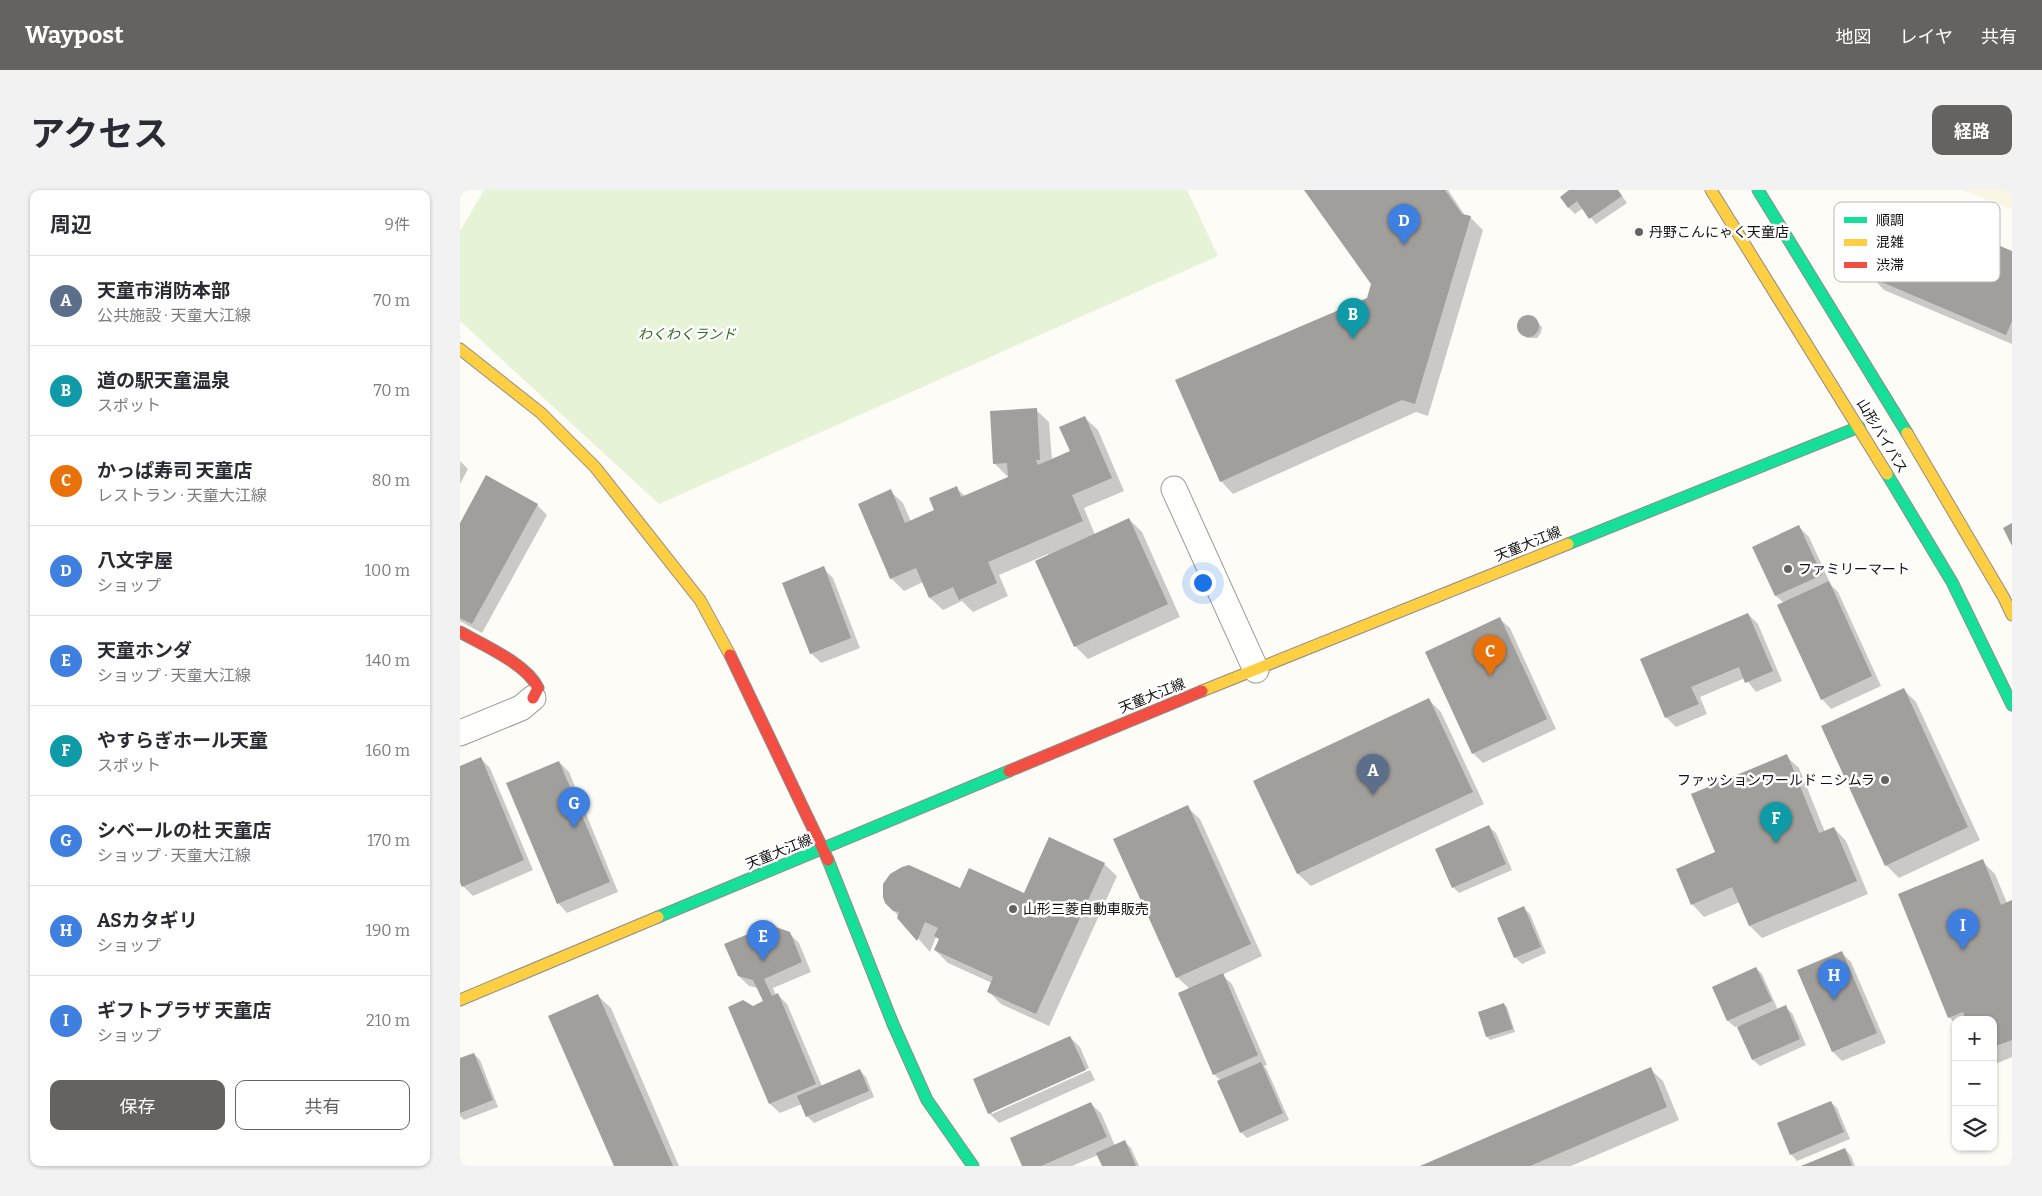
<!DOCTYPE html>
<html lang="ja">
<head>
<meta charset="utf-8">
<style>
  body { margin:0; font-family:Bitter,"Noto Sans JP",serif; background:#f2f2f3; color:#2b2b33 }
  .controls { position:absolute; right:15px; bottom:15px; display:grid; overflow:hidden; border-radius:10px; box-shadow:0 1px 4px #0004 }
  .controls button { width:45px; height:45px; display:grid; place-items:center; padding:0; border:0; border-bottom:1px solid #e1e1e2; background:#fff; color:#2b2b33; font:25px sans-serif }
  .you { position:absolute; left:742px; top:392px; width:18px; height:18px; margin:-12px; border:4px solid #fff; border-radius:50%; background:#1a73e8; box-shadow:0 0 0 8px #1a73e833 }
  .badge { display:grid; place-items:center; width:32px; height:32px; border-radius:50%; background:#646362; color:#fff; font-size:16px; font-weight:700 }
  .pin { position:absolute; translate:-50% -41px; filter:drop-shadow(0 1px 2px #0008) }
  .pin::after { content:''; position:absolute; top:26px; width:18px; height:15px; background:inherit; clip-path:polygon(0 0,100% 0,50% 100%) }
  .list { margin:0; padding:0; list-style:none }
  h2 { display:flex; justify-content:space-between; align-items:center; height:65px; margin:0; padding:0 20px; font-size:21px }
  h2 small { font-size:16px; font-weight:400; color:#7c7c81 }
  .list li { display:grid; grid-template-columns:32px 1fr auto; gap:15px; align-items:center; box-sizing:border-box; height:90px; padding:0 20px; border-top:1px solid #e1e1e2 }
  .list b { display:block; font-size:19px; white-space:nowrap }
  .list p { margin:0; font-size:16px; white-space:nowrap; color:#7c7c81 }
  .list em { font-size:16px; font-style:normal; color:#7c7c81 }
  .actions { display:flex; gap:10px; padding:15px 20px }
  .actions a { flex:1; padding:11px 0; border:1px solid #646362; border-radius:10px; text-align:center; font-size:18px; color:#646362 }
  .actions .main { background:#646362; color:#fff }
  .icon { flex:none; width:28px; height:28px; fill:none; stroke:currentColor; stroke-width:2; stroke-linecap:round; stroke-linejoin:round }
  .map { position:relative; flex:none; width:1552px; height:976px; overflow:hidden; border-radius:10px }
  header { display:flex; align-items:center; gap:30px; box-sizing:border-box; height:70px; padding:0 25px; background:#646362; color:#fff }
  header strong { font-size:24px }
  nav { display:flex; gap:28px; margin-inline-start:auto; font-size:18px }
  .intro { display:flex; align-items:center; justify-content:space-between; box-sizing:border-box; height:120px; padding:0 30px }
  h1 { margin:0; font-size:35px }
  .button { padding:12px 22px; border-radius:10px; background:#646362; color:#fff; font-size:18px; font-weight:700 }
  main { display:flex; gap:30px; padding:0 30px }
  aside { flex:1; background:#fff; border-radius:10px; box-shadow:0 1px 4px #0004 }
  .map>svg:first-child { display:block }
  .farmland { fill:#f9f7e4 }
  .green { fill:#e7f3d7 }
  .shadow { fill:#0003 }
  .building { fill:#a19f9c }
  .lines { fill:none; stroke-linecap:round; stroke-linejoin:round }
  .street-casing { stroke:#979795; stroke-width:27 }
  .fast-casing { stroke:#8e8d8b; stroke-width:13 }
  .slow-casing { stroke:#8e8d8b; stroke-width:13 }
  .jam-casing { stroke:#8e8d8b; stroke-width:13 }
  .street { stroke:#fffffe; stroke-width:25 }
  .fast { stroke:#16e098; stroke-width:11 }
  .slow { stroke:#ffcf43; stroke-width:11 }
  .jam { stroke:#f24e42; stroke-width:11 }
  .poi-dot { fill:#646362; stroke:#fff; stroke-width:2 }
  .labels { text-anchor:middle; dominant-baseline:central; stroke-width:5; stroke-linejoin:round; paint-order:stroke }
  .poi-label { font-size:14px; fill:#111; stroke:#fff; text-anchor:start }
  .park-label { font-size:14px; font-style:italic; fill:#2f6b1f; stroke:#fff }
  .street-label { font-size:14px; fill:#111; stroke:#fff }
  .key { fill:#fff; stroke:#b8b8b8; stroke-width:1 }
  .key-label { font-size:14px; fill:#111 }
</style>
</head>
<body>
<header>
<strong>Waypost</strong>
<nav><a>地図</a><a>レイヤ</a><a>共有</a></nav>
</header>
<div class="intro"><h1>アクセス</h1><a class="button">経路</a></div>
<main>
<aside>
<h2>周辺<small>9件</small></h2>
<ul class="list">
<li><span class="badge" style="background:#5c6f8a">A</span><div><b>天童市消防本部</b><p>公共施設 · 天童大江線</p></div><em>70 m</em></li>
<li><span class="badge" style="background:#0f9aa8">B</span><div><b>道の駅天童温泉</b><p>スポット</p></div><em>70 m</em></li>
<li><span class="badge" style="background:#e8710a">C</span><div><b>かっぱ寿司 天童店</b><p>レストラン · 天童大江線</p></div><em>80 m</em></li>
<li><span class="badge" style="background:#3f7fe0">D</span><div><b>八文字屋</b><p>ショップ</p></div><em>100 m</em></li>
<li><span class="badge" style="background:#3f7fe0">E</span><div><b>天童ホンダ</b><p>ショップ · 天童大江線</p></div><em>140 m</em></li>
<li><span class="badge" style="background:#0f9aa8">F</span><div><b>やすらぎホール天童</b><p>スポット</p></div><em>160 m</em></li>
<li><span class="badge" style="background:#3f7fe0">G</span><div><b>シベールの杜 天童店</b><p>ショップ · 天童大江線</p></div><em>170 m</em></li>
<li><span class="badge" style="background:#3f7fe0">H</span><div><b>ASカタギリ</b><p>ショップ</p></div><em>190 m</em></li>
<li><span class="badge" style="background:#3f7fe0">I</span><div><b>ギフトプラザ 天童店</b><p>ショップ</p></div><em>210 m</em></li>
</ul>
<div class="actions"><a class="main">保存</a><a>共有</a></div>
</aside>
<div class="map">
<svg width="1552" height="976" viewBox="0 0 1552 976">
  <rect width="100%" height="100%" fill="#fdfcf7"/>
  <polygon class="farmland" points="1501,0 1552,0 1552,19"/>
  <polygon class="green" points="24,0 727,0 758,66 199,314 0,131 0,41"/>
  <g class="shadow">
    <polygon points="845,0 988,0 1006,27 1010,27 1023,40 968,226 956,222 773,304 761,291 908,109 912,93"/>
    <polygon points="1111,0 1158,0 1167,13 1136,34 1123,18 1115,24 1108,17"/>
    <polygon points="1552,63 1552,154 1424,100 1412,87"/>
    <polygon points="1065,126 1071,126 1082,137 1081,143 1077,148 1067,148 1059,140 1059,133"/>
    <polygon points="576,220 589,232 592,270 611,262 625,228 638,240 664,301 624,318 635,345 669,329 682,342 720,427 628,469 615,456 588,364 539,385 548,406 513,422 502,411 483,420 470,408 463,392 444,401 431,388 430,301 443,313 451,332 475,321 496,298 505,306 553,285 547,286 534,273"/>
    <polygon points="0,271 8,279 0,294"/>
    <polygon points="27,287 77,315 87,325 22,443 0,431 0,336"/>
    <polygon points="1339,337 1349,347 1371,395 1378,402 1421,496 1371,519 1362,509 1324,413 1316,406 1294,358"/>
    <polygon points="363,378 373,388 400,458 361,473 351,463"/>
    <polygon points="1288,424 1298,434 1322,491 1296,502 1285,488 1240,507 1247,524 1216,537 1206,527"/>
    <polygon points="1040,429 1050,438 1096,539 1023,573 1013,563"/>
    <polygon points="1444,500 1456,512 1520,650 1439,688 1426,675"/>
    <polygon points="969,510 981,522 1024,614 851,696 838,684 795,592"/>
    <polygon points="1326,566 1339,578 1365,642 1374,638 1386,651 1408,704 1302,748 1290,736 1280,712 1244,727 1232,714 1257,663"/>
    <polygon points="21,569 30,578 73,680 13,706 3,696 0,689 0,578"/>
    <polygon points="99,572 109,582 158,702 107,723 98,713"/>
    <polygon points="727,617 740,629 802,766 762,785 772,794 807,875 804,876 807,880 829,930 787,948 781,942 761,891 754,884 730,799 717,787"/>
    <polygon points="1029,637 1036,643 1052,680 999,703 993,697"/>
    <polygon points="1522,671 1535,684 1547,713 1552,712 1552,867 1533,875 1533,830 1496,830 1496,834 1489,827"/>
    <polygon points="644,674 657,686 589,836 541,814 528,801 532,793 488,773 475,760 480,750 476,747 470,762 426,712 500,700 564,705"/>
    <polygon points="1063,718 1070,724 1086,763 1062,774 1055,767"/>
    <polygon points="329,743 339,753 351,782 313,798 316,805 318,805 327,814 362,896 400,881 406,887 414,907 354,933 347,926 342,914 320,923 310,914 270,818 293,817 305,811 298,798 289,796 279,786"/>
    <polygon points="1381,762 1391,772 1426,853 1382,871 1373,862"/>
    <polygon points="1296,778 1302,784 1318,820 1325,817 1332,823 1346,855 1300,876 1293,870 1278,836 1275,837 1268,831 1253,797"/>
    <polygon points="138,806 151,818 219,976 155,976"/>
    <polygon points="1044,815 1047,817 1055,842 1030,850 1027,847 1019,823"/>
    <polygon points="610,847 620,857 629,878 532,921 532,924 630,880 635,890 539,933 529,923"/>
    <polygon points="14,864 20,870 38,917 4,930 0,926 0,869"/>
    <polygon points="1190,879 1203,891 1219,930 1111,976 963,976"/>
    <polygon points="1371,912 1377,918 1390,949 1337,971 1331,964"/>
    <polygon points="631,914 641,923 655,956 665,952 671,958 679,976 643,976 638,965 612,976 564,976"/>
    <polygon points="1385,959 1391,966 1395,976 1344,976"/>
  </g>
  <g class="building">
    <polygon points="844,0 985,0 1002,24 1011,26 955,214 942,210 760,292 715,190 907,108 911,94"/>
    <polygon points="1109,0 1158,0 1162,6 1129,29 1117,11 1108,18 1100,7"/>
    <polygon points="1442,14 1552,61 1552,131 1546,145 1410,87"/>
    <circle cx="1068" cy="136" r="11"/>
    <polygon points="577,218 580,270 576,270 578,275 610,261 599,237 625,226 652,288 612,305 623,331 528,372 537,393 499,410 493,397 469,408 456,378 430,389 398,314 431,299 445,333 474,320 469,308 497,296 501,307 548,287 547,273 533,274 530,221"/>
    <polygon points="26,285 78,314 12,434 0,428 0,333"/>
    <polygon points="669,328 708,414 614,457 575,371"/>
    <polygon points="1552,333 1552,356 1543,338"/>
    <polygon points="1339,335 1362,385 1315,406 1292,357"/>
    <polygon points="364,376 391,448 350,464 322,393"/>
    <polygon points="1369,391 1412,486 1361,510 1317,415"/>
    <polygon points="1288,423 1313,481 1285,493 1279,477 1231,497 1239,514 1205,528 1180,469"/>
    <polygon points="1040,427 1087,529 1012,564 965,462"/>
    <polygon points="1444,498 1508,637 1425,676 1361,536"/>
    <polygon points="969,508 1013,602 837,684 793,591"/>
    <polygon points="1327,564 1359,643 1374,637 1397,691 1289,736 1272,697 1231,715 1216,679 1255,662 1231,604"/>
    <polygon points="21,567 64,670 2,697 0,693 0,576"/>
    <polygon points="99,571 150,692 97,714 46,593"/>
    <polygon points="728,615 791,754 716,788 653,649"/>
    <polygon points="1029,635 1046,674 992,698 975,659"/>
    <polygon points="589,647 645,673 576,824 527,802 533,787 474,760 479,749 474,746 478,738 465,732 457,751 437,728 439,722 433,721 425,713 423,707 423,694 430,684 442,677 449,675 500,698 509,678 564,703"/>
    <polygon points="1523,669 1541,715 1552,710 1552,850 1533,857 1533,830 1506,830 1503,822 1488,828 1438,704"/>
    <polygon points="1064,716 1081,757 1054,768 1037,728"/>
    <polygon points="310,735 330,742 342,772 304,789 312,806 318,803 356,894 309,914 268,817 283,810 293,816 303,811 293,790 278,786 264,754"/>
    <polygon points="1382,761 1417,843 1372,862 1337,780"/>
    <polygon points="1296,777 1312,811 1267,831 1252,797"/>
    <polygon points="763,783 798,865 753,885 718,803"/>
    <polygon points="138,804 213,976 154,976 88,826"/>
    <polygon points="1044,813 1053,839 1026,847 1018,822"/>
    <polygon points="1326,815 1340,849 1292,870 1277,837"/>
    <polygon points="610,846 626,880 528,924 513,889"/>
    <polygon points="14,863 33,910 0,923 0,868"/>
    <polygon points="801,872 823,923 780,943 757,891"/>
    <polygon points="1191,877 1207,917 1070,976 960,976"/>
    <polygon points="400,879 409,901 346,927 337,906"/>
    <polygon points="1371,911 1384,942 1330,965 1317,933"/>
    <polygon points="631,912 647,947 581,976 562,976 550,948"/>
    <polygon points="665,950 676,976 642,976 636,963"/>
    <polygon points="1385,958 1392,976 1341,976"/>
  </g>
  <g class="lines">
    <defs>
      <g id="street">
        <polyline points="714,299 796,480"/>
        <polyline points="0,543 61,518 73,508"/>
      </g>
      <g id="fast">
        <polyline points="1298,0 1447,243"/>
        <polyline points="1427,284 1492,392 1552,515"/>
        <polyline points="1108,354 1399,237"/>
        <polyline points="368,670 433,834 467,910 513,976"/>
        <polyline points="198,727 549,581"/>
      </g>
      <g id="slow">
        <polyline points="1251,0 1427,284"/>
        <polyline points="0,159 81,223 135,277 240,410 270,465"/>
        <polyline points="1447,243 1544,408 1552,425"/>
        <polyline points="742,501 1108,354"/>
        <polyline points="0,810 198,727"/>
      </g>
      <g id="jam">
        <path d="M0,442C23,455 67,474 78,498L73,508"/>
        <polyline points="270,465 368,670"/>
        <polyline points="549,581 742,501"/>
      </g>
    </defs>
    <use href="#street" class="street-casing"/>
    <use href="#fast" class="fast-casing"/>
    <use href="#slow" class="slow-casing"/>
    <use href="#jam" class="jam-casing"/>
    <use href="#street" class="street"/>
    <use href="#fast" class="fast"/>
    <use href="#slow" class="slow"/>
    <use href="#jam" class="jam"/>
  </g>
  <g class="poi-dot">
    <circle cx="1179" cy="42" r="5"/>
    <circle cx="1328" cy="379" r="5"/>
    <circle cx="1425" cy="590" r="5"/>
    <circle cx="553" cy="719" r="5"/>
  </g>
  <g class="labels">
    <g class="poi-label">
      <text x="1189" y="42">丹野こんにゃく天童店</text>
      <text x="1338" y="379">ファミリーマート</text>
      <text x="1415" y="590" text-anchor="end">ファッションワールド ニシムラ</text>
      <text x="563" y="719">山形三菱自動車販売</text>
    </g>
    <g class="park-label">
      <text x="227" y="144">わくわくランド</text>
    </g>
    <g class="street-label">
      <text transform="translate(1422 246) rotate(59)">山形バイパス</text>
      <text transform="translate(1068 354) rotate(-22)">天童大江線</text>
      <text transform="translate(692 506) rotate(-22)">天童大江線</text>
      <text transform="translate(319 662) rotate(-22)">天童大江線</text>
    </g>
  </g>
  <rect x="1374" y="12" width="166" height="80" rx="8" class="key"/>
  <rect x="1384" y="27" width="23" height="6" fill="#16e098"/>
  <rect x="1384" y="49" width="23" height="7" fill="#ffcf43"/>
  <rect x="1384" y="72" width="23" height="6" fill="#f24e42"/>
  <g class="key-label">
    <text x="1416" y="35">順調</text>
    <text x="1416" y="57">混雑</text>
    <text x="1416" y="80">渋滞</text>
  </g>
</svg>
<div class="controls">
<button>+</button>
<button>−</button>
<button><svg class="icon" aria-label="layers" viewBox="0 0 24 24"><path d="M12 4l9 5-9 5-9-5zM3 14l9 5 9-5"/></svg></button>
</div>
<div class="you"></div>
<div class="pin badge" style="left:913px;top:605px;background:#5c6f8a">A</div>
<div class="pin badge" style="left:893px;top:149px;background:#0f9aa8">B</div>
<div class="pin badge" style="left:1030px;top:486px;background:#e8710a">C</div>
<div class="pin badge" style="left:944px;top:55px;background:#3f7fe0">D</div>
<div class="pin badge" style="left:303px;top:771px;background:#3f7fe0">E</div>
<div class="pin badge" style="left:1316px;top:653px;background:#0f9aa8">F</div>
<div class="pin badge" style="left:114px;top:638px;background:#3f7fe0">G</div>
<div class="pin badge" style="left:1374px;top:810px;background:#3f7fe0">H</div>
<div class="pin badge" style="left:1503px;top:760px;background:#3f7fe0">I</div>
</div>
</main>
</body>
</html>
